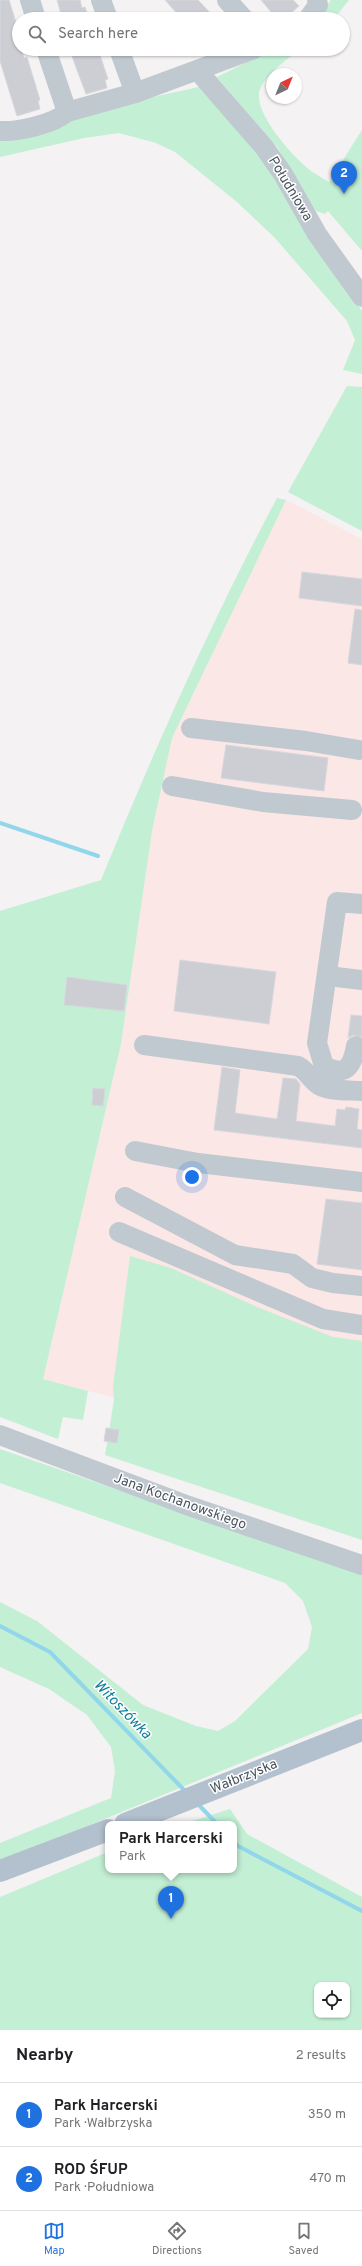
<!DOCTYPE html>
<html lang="en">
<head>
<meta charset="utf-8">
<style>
  body { margin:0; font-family:Overpass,sans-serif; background:#f6f6f6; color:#202124 }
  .controls { position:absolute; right:12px; bottom:12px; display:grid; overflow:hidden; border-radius:8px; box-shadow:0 1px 3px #0004 }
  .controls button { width:36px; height:36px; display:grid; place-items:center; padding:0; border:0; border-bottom:1px solid #e0e0e0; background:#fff; color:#202124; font:20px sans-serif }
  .compass { position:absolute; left:266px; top:68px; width:36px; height:36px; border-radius:50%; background:#fff; box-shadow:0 1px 3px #0004; rotate:43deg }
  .you { position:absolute; left:192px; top:1177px; width:14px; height:14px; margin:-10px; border:3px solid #fff; border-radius:50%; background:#1a73e8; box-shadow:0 0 0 6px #1a73e833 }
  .badge { display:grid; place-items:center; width:26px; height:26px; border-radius:50%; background:#2071e0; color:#fff; font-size:13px; font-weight:700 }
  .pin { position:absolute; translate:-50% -33px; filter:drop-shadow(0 1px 2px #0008) }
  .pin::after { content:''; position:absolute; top:21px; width:14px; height:12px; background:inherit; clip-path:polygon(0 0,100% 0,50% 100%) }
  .popup { position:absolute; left:105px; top:1821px; width:132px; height:52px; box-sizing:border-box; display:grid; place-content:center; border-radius:8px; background:#fff; filter:drop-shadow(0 1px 3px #0005); font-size:13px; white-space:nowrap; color:#757577 }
  .popup b { font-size:15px; color:#202124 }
  .popup::after { content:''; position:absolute; left:50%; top:100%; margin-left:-8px; border:8px solid transparent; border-top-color:#fff }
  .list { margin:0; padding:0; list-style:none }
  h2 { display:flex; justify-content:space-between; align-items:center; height:52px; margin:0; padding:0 16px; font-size:17px }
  h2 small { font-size:13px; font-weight:400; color:#757577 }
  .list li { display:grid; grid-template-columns:26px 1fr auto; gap:12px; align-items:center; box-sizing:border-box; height:64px; padding:0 16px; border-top:1px solid #e0e0e0 }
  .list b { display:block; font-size:15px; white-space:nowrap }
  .list p { margin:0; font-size:13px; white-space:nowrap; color:#757577 }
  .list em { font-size:13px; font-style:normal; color:#757577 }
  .icon { flex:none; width:22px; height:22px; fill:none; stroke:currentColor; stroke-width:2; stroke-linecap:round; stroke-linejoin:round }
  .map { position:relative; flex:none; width:362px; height:2030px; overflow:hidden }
  .search { position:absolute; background:#fff; box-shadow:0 1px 3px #0004; left:12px; right:12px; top:12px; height:44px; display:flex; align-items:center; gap:10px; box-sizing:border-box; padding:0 14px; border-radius:22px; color:#757577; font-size:15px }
  .sheet { height:180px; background:#fff }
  nav { display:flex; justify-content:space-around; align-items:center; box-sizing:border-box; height:56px; border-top:1px solid #e0e0e0; background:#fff; font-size:11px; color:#757577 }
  nav a { display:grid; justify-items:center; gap:2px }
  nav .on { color:#2071e0 }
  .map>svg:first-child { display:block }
  .medical { fill:#fbe7e5 }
  .green { fill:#c3efd4; fill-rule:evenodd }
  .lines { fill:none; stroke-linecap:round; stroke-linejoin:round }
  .stream { stroke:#91d6ea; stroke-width:4 }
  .building { fill:#ccced4; stroke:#d6d8dd }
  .minor { stroke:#c0c9d0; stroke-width:20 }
  .major { stroke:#b3c1cf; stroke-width:22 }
  .labels { text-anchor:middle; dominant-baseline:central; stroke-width:3; stroke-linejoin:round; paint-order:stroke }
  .street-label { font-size:14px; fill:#4a555f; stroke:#fff }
  .water-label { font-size:15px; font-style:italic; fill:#117c9b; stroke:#fff }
</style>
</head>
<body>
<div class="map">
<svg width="362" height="2030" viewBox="0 0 362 2030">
  <rect width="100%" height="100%" fill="#f4f2f2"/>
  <polygon class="medical" points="286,500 362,539 362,1439 115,1398 43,1379 121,1044 152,831 172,738"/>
  <g class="green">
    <polygon points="331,0 349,0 334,19 317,19"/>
    <path d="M274,49H301C288,58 262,77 259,93C256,116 293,157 311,171C316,175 323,178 329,182L362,130V251L328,211L325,214L310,209L278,148L217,77Z"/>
    <polygon points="203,86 268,168 362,311 362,374 343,370 355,340 347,321 275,238 237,202 175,152 156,143 119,133 84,138 0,157 0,136 130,102"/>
    <polygon points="347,386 362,387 362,531 288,492"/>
    <path d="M277,498L286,500L172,738L152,831L121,1044L43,1379L88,1391L83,1420L63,1417L58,1439L0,1417V911L101,880C154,750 211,622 277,498Z"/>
    <polygon points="130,1256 171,1268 257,1307 333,1337 362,1341 362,1540 105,1455 114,1400 113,1387"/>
    <polygon points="0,1449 362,1574 362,1713 0,1862 0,1843 111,1798 115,1771 111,1747 87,1715 49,1689 0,1667 0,1602 37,1621 143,1705 196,1726 218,1731 235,1721 308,1649 312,1627 303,1601 285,1583 0,1483"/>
    <path d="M230,1809L247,1834L362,1897V2030H0V1897L108,1852V1870H234V1824H183ZM317,1985H347V2015H317Z"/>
  </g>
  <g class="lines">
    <g class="stream">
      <polyline points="0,823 98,856"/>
      <polyline points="0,1626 50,1652 186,1792"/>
      <polyline points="197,1803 217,1824"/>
      <polyline points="234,1842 238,1846 362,1911"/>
    </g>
  </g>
  <g class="building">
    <polygon points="0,0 9,0 19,32 19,49 21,49 24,58 27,57 40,100 38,101 40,109 17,116 0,61"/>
    <polygon points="57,0 80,0 82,8 85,7 89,19 56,19 55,16 61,14"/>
    <polygon points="165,0 198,0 216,19 182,19"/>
    <polygon points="261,0 293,0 299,6 284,19 277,19"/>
    <polygon points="75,49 98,49 108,79 105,80 107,88 86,94 74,62 72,56 77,54"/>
    <polygon points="302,572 362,579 362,606 299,598"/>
    <polygon points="355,609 362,610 362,665 348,663"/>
    <polygon points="226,745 328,758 324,791 221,778"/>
    <polygon points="180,960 276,972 269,1024 174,1011"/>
    <polygon points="67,977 127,985 124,1011 64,1005"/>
    <polygon points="351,1015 362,1016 362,1037 353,1035 348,1038"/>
    <polygon points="222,1067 240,1070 235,1113 277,1119 283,1078 296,1079 300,1084 296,1121 335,1126 337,1109 345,1110 346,1107 359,1109 357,1129 362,1130 362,1148 214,1130"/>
    <polygon points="93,1088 105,1089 103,1106 92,1105"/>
    <polygon points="326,1199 362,1203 362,1270 317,1264"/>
    <polygon points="106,1428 119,1430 117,1443 104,1441"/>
  </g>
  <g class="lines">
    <g class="minor">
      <polyline points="30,0 36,19"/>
      <polyline points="101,0 108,19"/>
      <polyline points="227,0 244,19"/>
      <polyline points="308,19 318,5 317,0"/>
      <polyline points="46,49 67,112 135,93"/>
      <polyline points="119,49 135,93 254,49"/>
      <polyline points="198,71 264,147 283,174 317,234 362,297"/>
      <path d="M0,131C18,132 54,124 67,112"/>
      <polyline points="191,728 306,741 359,750"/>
      <polyline points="172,786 263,802 352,810"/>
      <polyline points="328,976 362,980"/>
      <path d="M144,1045L298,1066C307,1071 309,1077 316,1083C326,1092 349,1090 362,1091"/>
      <path d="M356,1046C352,1067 346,1077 324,1066L317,1043L337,902L362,904"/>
      <polyline points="135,1151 198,1163 362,1182"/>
      <polyline points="125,1197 235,1255 293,1264 312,1278 333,1283 362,1286"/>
      <polyline points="119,1232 323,1319 362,1325"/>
      <polyline points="0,1435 189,1506 362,1565"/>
    </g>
    <g class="major">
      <polyline points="125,1824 362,1730"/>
      <polyline points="0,1871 108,1830"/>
    </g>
  </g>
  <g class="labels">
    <g class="street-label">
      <text transform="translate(290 189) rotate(59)">Południowa</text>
      <text transform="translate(180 1502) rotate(20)">Jana Kochanowskiego</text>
      <text transform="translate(244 1777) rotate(-22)">Wałbrzyska</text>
    </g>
    <g class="water-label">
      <text transform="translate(122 1710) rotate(46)">Witoszówka</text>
    </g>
  </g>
</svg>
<div class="controls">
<button><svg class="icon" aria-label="locate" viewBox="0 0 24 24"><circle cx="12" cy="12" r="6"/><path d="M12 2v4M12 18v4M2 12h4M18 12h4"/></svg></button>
</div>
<svg class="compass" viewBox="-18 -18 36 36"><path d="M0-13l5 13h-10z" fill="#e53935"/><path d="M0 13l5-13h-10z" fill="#757577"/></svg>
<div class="you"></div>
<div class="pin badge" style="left:171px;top:1919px">1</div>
<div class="popup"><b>Park Harcerski</b>Park</div>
<div class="pin badge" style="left:344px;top:194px">2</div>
<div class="search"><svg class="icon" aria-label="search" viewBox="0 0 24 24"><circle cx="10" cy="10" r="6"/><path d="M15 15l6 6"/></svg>Search here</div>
</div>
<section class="sheet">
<h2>Nearby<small>2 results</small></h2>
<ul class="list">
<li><span class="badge">1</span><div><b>Park Harcerski</b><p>Park · Wałbrzyska</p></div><em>350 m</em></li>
<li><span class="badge">2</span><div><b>ROD ŚFUP</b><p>Park · Południowa</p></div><em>470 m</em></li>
</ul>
</section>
<nav>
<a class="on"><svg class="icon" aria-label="map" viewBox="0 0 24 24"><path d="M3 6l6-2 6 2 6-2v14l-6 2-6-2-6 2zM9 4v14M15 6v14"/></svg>Map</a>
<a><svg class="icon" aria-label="directions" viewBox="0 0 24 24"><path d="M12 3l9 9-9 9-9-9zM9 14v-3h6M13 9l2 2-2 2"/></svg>Directions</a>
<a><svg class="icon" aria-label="saved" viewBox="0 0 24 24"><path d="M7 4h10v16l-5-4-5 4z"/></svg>Saved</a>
</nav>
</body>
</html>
